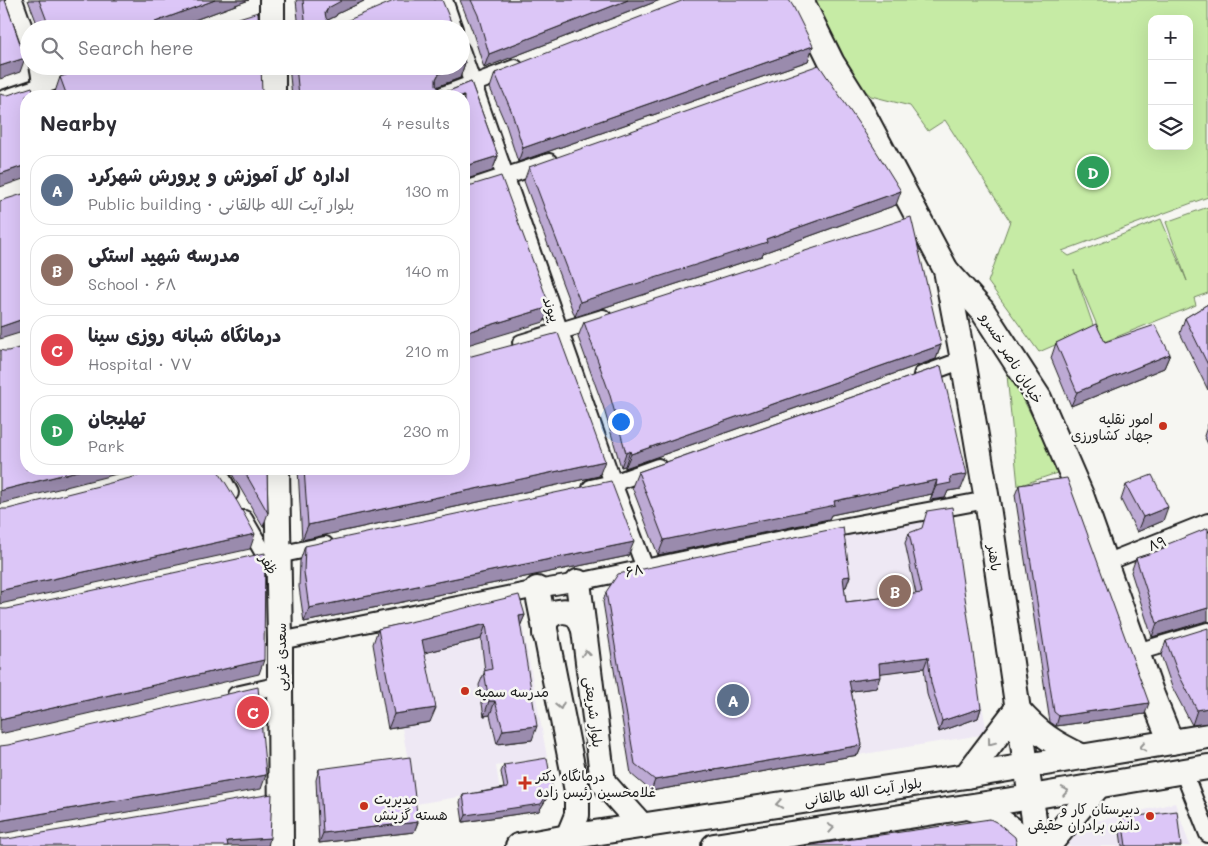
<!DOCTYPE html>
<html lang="en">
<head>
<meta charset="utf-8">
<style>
  body { margin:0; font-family:Mali,"Playpen Sans Arabic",sans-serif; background:#f7f7f7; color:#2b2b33 }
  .controls { position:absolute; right:15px; top:15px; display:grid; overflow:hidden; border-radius:10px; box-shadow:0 5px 20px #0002 }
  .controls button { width:45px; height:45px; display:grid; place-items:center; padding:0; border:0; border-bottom:1px solid #e1e1e2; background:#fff; color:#2b2b33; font:25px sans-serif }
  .you { position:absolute; left:620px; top:421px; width:18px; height:18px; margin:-12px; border:4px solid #fff; border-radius:50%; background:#1a73e8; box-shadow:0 0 0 8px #1a73e833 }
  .badge { display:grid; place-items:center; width:32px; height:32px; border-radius:50%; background:#c8321e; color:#fff; font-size:16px; font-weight:700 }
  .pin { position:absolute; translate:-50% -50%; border:2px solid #fff; box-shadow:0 1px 5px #0006 }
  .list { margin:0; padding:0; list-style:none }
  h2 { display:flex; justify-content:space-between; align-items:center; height:65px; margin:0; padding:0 20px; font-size:21px }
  h2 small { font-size:16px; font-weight:400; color:#7c7c81 }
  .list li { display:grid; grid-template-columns:32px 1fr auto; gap:15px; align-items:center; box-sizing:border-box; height:70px; margin:0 10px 10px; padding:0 10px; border:1px solid #e1e1e2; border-radius:20px }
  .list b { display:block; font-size:19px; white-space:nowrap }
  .list p { margin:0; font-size:16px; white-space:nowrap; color:#7c7c81 }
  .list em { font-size:16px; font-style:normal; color:#7c7c81 }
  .icon { flex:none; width:28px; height:28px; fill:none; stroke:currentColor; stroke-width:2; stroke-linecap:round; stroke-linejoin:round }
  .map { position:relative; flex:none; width:1208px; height:846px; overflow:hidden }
  .search { position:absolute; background:#fff; box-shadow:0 5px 20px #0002; left:20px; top:20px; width:450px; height:55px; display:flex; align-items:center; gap:12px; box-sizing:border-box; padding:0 18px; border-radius:28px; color:#7c7c81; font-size:19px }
  .panel { position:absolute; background:#fff; box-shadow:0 5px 20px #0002; left:20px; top:90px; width:450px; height:385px; border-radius:20px }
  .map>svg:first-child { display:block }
  .built { fill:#eee8f4 }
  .green { fill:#c6eba5; stroke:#718460; fill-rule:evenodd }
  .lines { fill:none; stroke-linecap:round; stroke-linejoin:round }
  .minor-casing { stroke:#1c1c1c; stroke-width:20 }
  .secondary-casing { stroke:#1c1c1c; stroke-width:28 }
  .minor { stroke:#f6f6f2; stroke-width:16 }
  .secondary { stroke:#f6f6f2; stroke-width:24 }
  .wall { fill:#bdaad4; stroke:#1c1c1c }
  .shaded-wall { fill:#9a8bad; stroke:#1c1c1c }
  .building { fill:#dcc6f7; stroke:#1c1c1c }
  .oneway { stroke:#949492 }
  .poi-dot { fill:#c8321e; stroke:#f6f6f2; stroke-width:2 }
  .labels { text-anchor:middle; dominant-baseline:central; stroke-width:5; stroke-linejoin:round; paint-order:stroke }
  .street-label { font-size:14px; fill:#1c1c1c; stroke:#f6f6f2 }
  .poi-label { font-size:14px; fill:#1c1c1c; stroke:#f6f6f2; text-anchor:start }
</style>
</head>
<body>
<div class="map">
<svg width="1208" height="846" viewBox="0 0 1208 846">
  <rect width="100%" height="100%" fill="#f6f6f2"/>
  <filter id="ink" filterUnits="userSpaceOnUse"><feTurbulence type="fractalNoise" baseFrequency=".02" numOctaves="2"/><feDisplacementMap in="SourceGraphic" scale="10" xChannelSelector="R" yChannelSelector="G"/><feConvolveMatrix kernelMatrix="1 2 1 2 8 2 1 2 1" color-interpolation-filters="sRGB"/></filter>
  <g filter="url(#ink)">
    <g class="built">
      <polygon points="950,517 987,734 858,755 836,644 821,539"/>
      <polygon points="518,601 547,757 496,766 500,790 416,804 383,624"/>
      <polygon points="1175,803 1190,846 1067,846 1066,828"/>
    </g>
    <g class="green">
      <path d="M801,0H1208V197L1062,251L1069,256L1161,219L1187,281L1166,222L1208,207V293L1194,298L1196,305L1104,342L1074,270L1094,328L1039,352L988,282L1010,221L945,120L928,131L910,106L871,96L832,63ZM1152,19H1189V146H1152Z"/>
      <polygon points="1006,365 1060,472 1018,486"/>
    </g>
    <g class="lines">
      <defs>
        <g id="minor">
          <polyline points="14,0 29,42"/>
          <polyline points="444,0 454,29"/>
          <polyline points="461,50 613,483 645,568"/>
          <path d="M38,66C41,76 40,86 43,96"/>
          <polyline points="440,96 515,68"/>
          <polyline points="0,100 100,66"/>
          <polyline points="464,190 549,162"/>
          <polyline points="521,343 603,318"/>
          <polyline points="922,375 963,360"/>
          <polyline points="217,469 230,493"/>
          <polyline points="591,488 613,483 658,467"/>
          <polyline points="244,519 278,578"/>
          <polyline points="278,555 325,545"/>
          <polyline points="1105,563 1208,522"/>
          <polyline points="280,641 537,589 578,582 831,529 987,500"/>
          <polyline points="1137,652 1208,631"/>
          <polyline points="236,695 280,685"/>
          <polyline points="1183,771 1208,834"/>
        </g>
        <g id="secondary">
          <polyline points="272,0 272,29"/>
          <polyline points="801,0 832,63 859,106 946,270 982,310 1039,398 1081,495 1152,695 1171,742"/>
          <polyline points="273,66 273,96"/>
          <polyline points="946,270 963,360 987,500 1038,846"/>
          <polyline points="277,469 280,641 280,685 281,846"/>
          <polyline points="578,582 603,782 642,826"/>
          <polyline points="537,589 577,791 577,815 568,837"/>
          <path d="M545,634C545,629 544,623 548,618C555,610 569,609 577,616C580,619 581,623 583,627"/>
          <path d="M1017,709C1039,734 1053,743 1083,757"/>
          <polyline points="966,776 1017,709"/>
          <path d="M968,807C995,815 1011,826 1030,846"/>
          <polyline points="518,846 568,837 966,776 1208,736"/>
          <polyline points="714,846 1031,797 1208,767"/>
          <polyline points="1048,846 1099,785"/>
        </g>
      </defs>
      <use href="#minor" class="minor-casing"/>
      <use href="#secondary" class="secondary-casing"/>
      <use href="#minor" class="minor"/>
      <use href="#secondary" class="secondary"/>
    </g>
    <g class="wall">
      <polygon points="28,0 249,0 170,29 39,29"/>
      <polygon points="296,0 366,0 337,14 336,16 328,20 330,23 335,24 454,29 299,29"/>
      <polygon points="460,0 660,0 484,68 472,30"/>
      <polygon points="813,46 808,61 518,162 506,125 490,88 495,73"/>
      <polygon points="461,51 465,63 460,78 437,86 439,89 444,91 449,91 471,82 498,156 492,171 464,180 464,96 292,96 289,66 461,66"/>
      <polygon points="60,77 262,92 261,96 57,96 55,92"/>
      <polygon points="529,167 896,205 763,253 762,256 575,317 524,181"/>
      <polygon points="1208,304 1208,390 1180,333 1185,318"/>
      <polygon points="584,322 941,345 936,359 625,468 625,466 621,467 603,406 578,337"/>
      <polygon points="1105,342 1170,354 1164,368 1071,406 1051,358 1056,343"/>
      <polygon points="941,366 961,489 948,491 945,498 930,500 932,494 831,515 829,519 658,555 632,487 638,472"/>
      <polygon points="1208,424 1208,444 1204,436"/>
      <polygon points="229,469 267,469 268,513 263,527"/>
      <polygon points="298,469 464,469 599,476 302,540"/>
      <polygon points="1019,485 1145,714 1056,726 1050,722 1015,495"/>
      <polygon points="1126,485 1163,521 1137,532 1121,500"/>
      <polygon points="909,533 981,708 978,718 939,732 927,694 924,668 880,673 876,688 851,691 862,745 858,755 651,791 631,774 603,602 606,592 850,576 846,587 844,587 846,602 916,594 905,543"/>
      <polygon points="305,546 628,556 304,622 299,587 300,561"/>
      <polygon points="1163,546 1206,621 1152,637 1131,572 1136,558 1162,550"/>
      <polygon points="525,615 520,626 532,740 497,744 490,715 484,716 479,685 485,671 481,639 424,653 430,722 388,729 373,644 378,629 431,618 432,616"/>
      <polygon points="1166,641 1206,722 1192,725 1172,687 1161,655"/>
      <polygon points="504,765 552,787 550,793 539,811 463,822 460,802 463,795 504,788 501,772"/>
      <polygon points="319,769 418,822 414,832 319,843 316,780"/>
      <polygon points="1122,818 1181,846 1122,846 1119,825"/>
    </g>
    <g class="shaded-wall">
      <polygon points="215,0 249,0 170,29 136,29"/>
      <polygon points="340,0 366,0 337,14 336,16 322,23 320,27 328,8"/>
      <polygon points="628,0 660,0 484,68 489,54"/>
      <polygon points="813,46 808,61 518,162 523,148"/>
      <polygon points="25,58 20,72 0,79 0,66"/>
      <polygon points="465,63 460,78 436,87 436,79 438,75 442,72 457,66 461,66 461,65"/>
      <polygon points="56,66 68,66 55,71"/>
      <polygon points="262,92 261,96 257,96 258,93"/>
      <polygon points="498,156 492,171 464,180 464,168 466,166"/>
      <polygon points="26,165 26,178 0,187 0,174"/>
      <polygon points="901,191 896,205 763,253 762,256 575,317 580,302 766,239"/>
      <polygon points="550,307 544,322 464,346 464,333"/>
      <polygon points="26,318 26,331 0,339 0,327"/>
      <polygon points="941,345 936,359 625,468 631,454"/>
      <polygon points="1170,354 1164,368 1071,406 1077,392"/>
      <polygon points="630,451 625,466 621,467 626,453"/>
      <polygon points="605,461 599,476 302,540 308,525"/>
      <polygon points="85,469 136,469 0,504 0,491 3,490"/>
      <polygon points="967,474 961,489 948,491 945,498 930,500 936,486 950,477"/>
      <polygon points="937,480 932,494 831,515 829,519 658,555 664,540 834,501"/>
      <polygon points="1168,507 1163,521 1137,532 1143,517"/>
      <polygon points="255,534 250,549 0,604 0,591 3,590"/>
      <polygon points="634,542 628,556 304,622 309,608"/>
      <polygon points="850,576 846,587 839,587 843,577"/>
      <polygon points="1208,608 1208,621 1206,621 1152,637 1157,623"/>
      <polygon points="525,615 519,629 519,616"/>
      <polygon points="486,624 481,639 416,655 422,640"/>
      <polygon points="928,657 924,668 875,674 879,663"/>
      <polygon points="264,660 259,674 0,734 0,720"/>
      <polygon points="880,677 876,688 845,692 849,681"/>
      <polygon points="489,701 495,701 490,715 484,716"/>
      <polygon points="1149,703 1145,714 1056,726 1059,716"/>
      <polygon points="436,708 430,722 388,729 394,714"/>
      <polygon points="981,708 978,718 939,732 942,721"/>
      <polygon points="1208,708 1208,723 1192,725 1197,710"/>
      <polygon points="537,726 532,740 497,744 503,730"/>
      <polygon points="862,745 858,755 651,791 655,780"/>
      <polygon points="266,775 261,789 0,834 0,821 4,820"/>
      <polygon points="552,787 550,793 539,811 463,822 466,815"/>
      <polygon points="418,822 414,832 319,843 323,833"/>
      <polygon points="270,838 268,846 225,846 227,841"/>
    </g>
    <g class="building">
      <polygon points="0,0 5,0 25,58 0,66"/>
      <polygon points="39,0 215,0 136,29 50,29"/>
      <polygon points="303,0 341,0 341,1 328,8 325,13 326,18 330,23 335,24 339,24 396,0 442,0 454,29 306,29"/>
      <polygon points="471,0 628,0 489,54 478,15"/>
      <polygon points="684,0 789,0 793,6 813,46 523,148 511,110 495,73"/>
      <polygon points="258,12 259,29 203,29"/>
      <polygon points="461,51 465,63 461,65"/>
      <polygon points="819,65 863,130 901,191 766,239 767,242 580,302 529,167"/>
      <polygon points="93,66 261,66 262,92 258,93 258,96 67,96 60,77"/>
      <polygon points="296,66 457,66 442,72 438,75 436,79 436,85 439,89 444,91 449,91 471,82 498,156 466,166 464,168 464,96 299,96"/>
      <polygon points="32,87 35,96 26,96 26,165 0,174 0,94 4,95 8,95"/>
      <polygon points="501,176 550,307 464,333 464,184 467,185 472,185"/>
      <polygon points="26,193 26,318 0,327 0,201"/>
      <polygon points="911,217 941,345 631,454 630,451 626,453 609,392 584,322"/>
      <polygon points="1208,304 1208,365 1185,318"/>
      <polygon points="1096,324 1105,342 1155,325 1170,354 1077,392 1056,343"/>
      <polygon points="558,333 605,461 308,525 304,469 464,469 464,358"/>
      <polygon points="26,346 26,469 85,469 3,490 0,491 0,350 4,351 8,351"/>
      <polygon points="941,366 967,474 950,477 951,483 936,486 937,480 834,501 835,505 664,540 638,472"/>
      <polygon points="165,469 217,469 238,503 255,534 3,590 0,591 0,508 2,509 8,509"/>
      <polygon points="243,469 267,469 268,513"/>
      <polygon points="1152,475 1168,507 1143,517 1126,485"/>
      <polygon points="1067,478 1149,703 1059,716 1054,712 1019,485"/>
      <polygon points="611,481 634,542 309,608 304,572 305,546"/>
      <polygon points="952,507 981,708 942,721 931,683 928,657 879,663 880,677 849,681 862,745 655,780 635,764 606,592 618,574 843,527 850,576 843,577 846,602 922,593 909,533 922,528 927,511"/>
      <polygon points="1208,528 1208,608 1157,623 1136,558 1164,549 1163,546"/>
      <polygon points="265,553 264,660 0,720 0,608 2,609 7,609"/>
      <polygon points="519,595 525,615 519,616 537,726 503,730 495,701 489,701 484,671 492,669 486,624 422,640 436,708 394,714 378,629 432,617 432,616"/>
      <polygon points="1208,628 1208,708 1197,710 1178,673 1166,641"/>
      <polygon points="258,687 266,775 4,820 0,821 0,746 8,745"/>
      <polygon points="410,757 418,822 323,833 319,769"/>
      <polygon points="547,758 552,787 541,804 466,815 463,795 508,788 504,765"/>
      <polygon points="272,794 270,838 227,841 228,846 0,846 0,838 2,839 7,839"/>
      <polygon points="1177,811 1181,846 1126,846 1122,818"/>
      <polygon points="990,819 998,823 1015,837 1017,846 805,846"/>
    </g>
    <defs><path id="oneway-chevron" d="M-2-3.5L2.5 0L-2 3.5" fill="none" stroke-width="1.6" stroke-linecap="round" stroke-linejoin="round" transform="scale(1.25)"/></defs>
    <g class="oneway">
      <use href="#oneway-chevron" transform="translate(586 653) rotate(-97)"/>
      <use href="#oneway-chevron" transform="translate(560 706) rotate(78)"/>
      <use href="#oneway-chevron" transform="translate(991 742) rotate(127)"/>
      <use href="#oneway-chevron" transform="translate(1143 747) rotate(170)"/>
      <use href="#oneway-chevron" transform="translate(1065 791) rotate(-10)"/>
      <use href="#oneway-chevron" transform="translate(779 804) rotate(171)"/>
      <use href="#oneway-chevron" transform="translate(831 828) rotate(-9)"/>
    </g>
  </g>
  <g class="poi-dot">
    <circle cx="1163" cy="426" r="5"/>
    <circle cx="465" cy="691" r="5"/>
    <path d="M522.5 775.5h5v5h5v5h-5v5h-5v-5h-5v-5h5z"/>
    <circle cx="364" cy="806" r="5"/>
    <circle cx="1150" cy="816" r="5"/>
  </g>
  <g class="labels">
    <g class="street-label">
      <text transform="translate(552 309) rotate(71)">پیوند</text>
      <text transform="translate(1012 358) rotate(58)">خیابان ناصر خسرو</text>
      <text transform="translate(1157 543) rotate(-22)">۸۹</text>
      <text transform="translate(995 558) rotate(82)">باهنر</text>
      <text transform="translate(269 564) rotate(59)">ظفر</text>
      <text transform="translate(634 570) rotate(-12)">۶۸</text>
      <text transform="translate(280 657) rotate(-90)">سعدی غربی</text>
      <text transform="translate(594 712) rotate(83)">بلوار شریعتی</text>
      <text transform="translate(863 791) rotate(-9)">بلوار آیت الله طالقانی</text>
    </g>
    <g class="poi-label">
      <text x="1153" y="418" text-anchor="end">امور نقلیه<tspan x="1153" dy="16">جهاد کشاورزی</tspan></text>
      <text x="475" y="691">مدرسه سمیه</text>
      <text x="536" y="775">درمانگاه دکتر<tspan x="536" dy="16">غلامحسین رئیس زاده</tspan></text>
      <text x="374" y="798">مدیریت<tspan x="374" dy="16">هسته گزینش</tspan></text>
      <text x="1140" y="808" text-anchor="end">دبیرستان کار و<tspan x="1140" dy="16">دانش برادران حقیقی</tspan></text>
    </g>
  </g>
</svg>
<div class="controls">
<button>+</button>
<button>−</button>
<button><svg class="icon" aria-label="layers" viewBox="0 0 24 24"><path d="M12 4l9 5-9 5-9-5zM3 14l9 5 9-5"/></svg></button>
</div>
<div class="you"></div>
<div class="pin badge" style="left:733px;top:700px;background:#5c6f8a">A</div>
<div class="pin badge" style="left:895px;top:591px;background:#8d6e63">B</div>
<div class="pin badge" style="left:253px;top:712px;background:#e0444e">C</div>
<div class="pin badge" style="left:1093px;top:172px;background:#2e9e5b">D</div>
<div class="search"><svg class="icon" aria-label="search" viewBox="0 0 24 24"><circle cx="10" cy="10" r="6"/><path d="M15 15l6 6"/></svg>Search here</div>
<section class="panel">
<h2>Nearby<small>4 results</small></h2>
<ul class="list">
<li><span class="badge" style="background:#5c6f8a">A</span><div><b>اداره کل آموزش و پرورش شهرکرد</b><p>Public building · بلوار آیت الله طالقانی</p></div><em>130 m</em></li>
<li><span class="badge" style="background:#8d6e63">B</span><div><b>مدرسه شهید استکی</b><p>School · ۶۸</p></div><em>140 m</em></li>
<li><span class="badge" style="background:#e0444e">C</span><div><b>درمانگاه شبانه روزی سینا</b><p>Hospital · ۷۷</p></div><em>210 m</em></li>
<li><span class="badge" style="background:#2e9e5b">D</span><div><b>تهلیجان</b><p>Park</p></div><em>230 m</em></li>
</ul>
</section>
</div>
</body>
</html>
